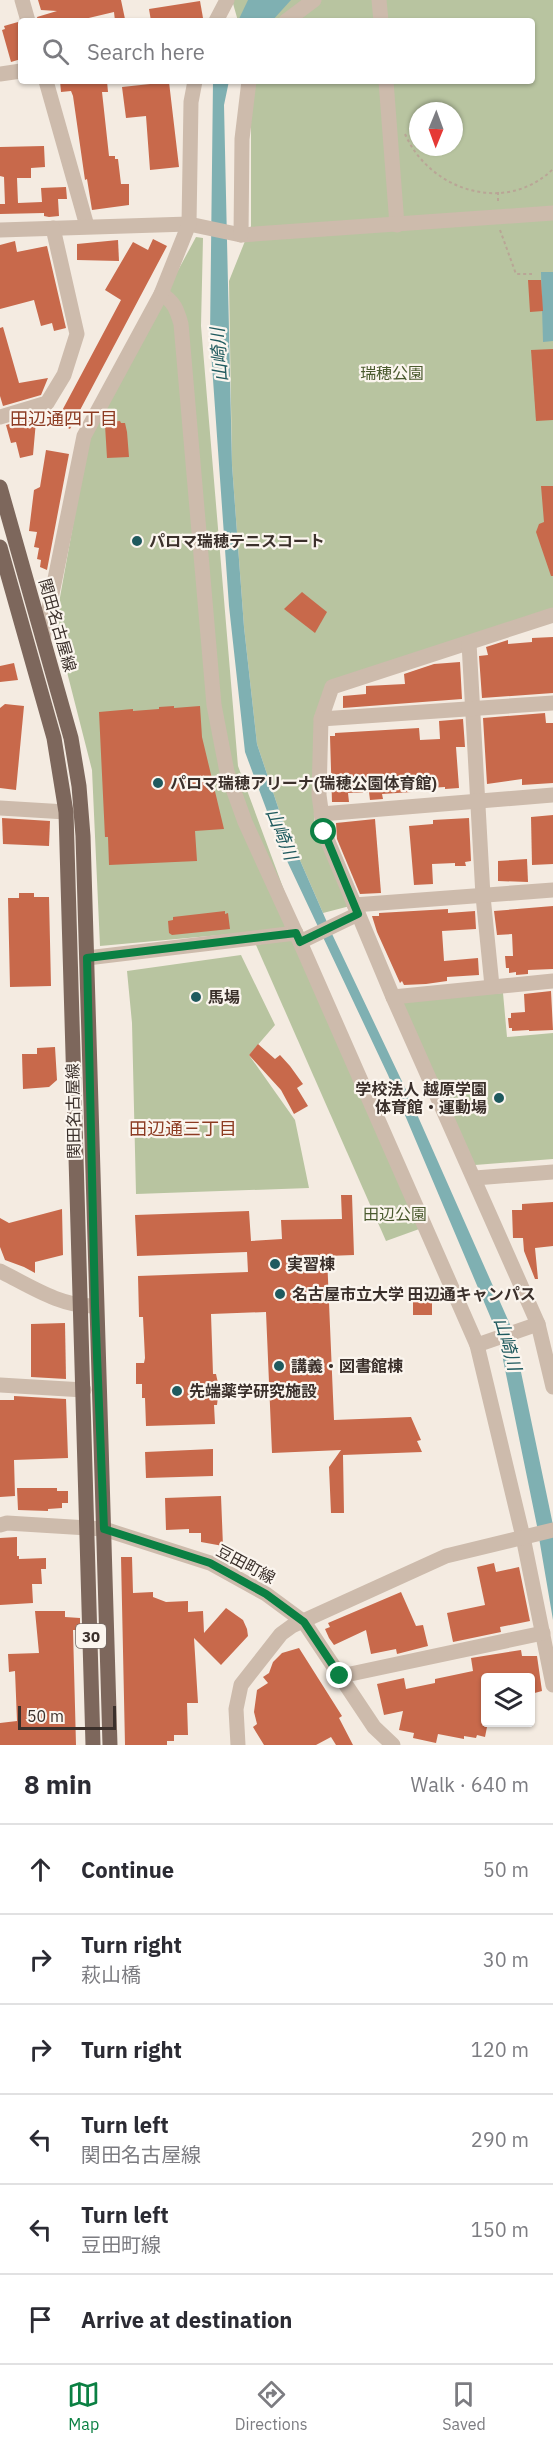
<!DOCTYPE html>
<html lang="en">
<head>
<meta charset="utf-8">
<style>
  body { margin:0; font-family:"IBM Plex Sans","Noto Sans JP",sans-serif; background:#f2f2f3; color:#2b2b33 }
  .controls { position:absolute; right:18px; bottom:18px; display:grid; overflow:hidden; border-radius:6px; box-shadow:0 2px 4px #0004 }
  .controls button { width:54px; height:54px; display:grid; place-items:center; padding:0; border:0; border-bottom:2px solid #e1e1e2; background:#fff; color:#2b2b33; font:30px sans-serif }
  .compass { position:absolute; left:409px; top:102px; width:54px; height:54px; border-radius:50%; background:#fff; box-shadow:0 2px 4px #0004; rotate:181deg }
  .scale { position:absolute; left:18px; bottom:15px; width:98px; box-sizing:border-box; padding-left:6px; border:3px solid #3b302b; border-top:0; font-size:16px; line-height:21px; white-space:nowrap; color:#3b302b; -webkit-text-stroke:4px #fbf5ee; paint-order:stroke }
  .stop { position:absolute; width:18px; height:18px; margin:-14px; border:4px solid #0b8043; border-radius:50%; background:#fff }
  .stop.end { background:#0b8043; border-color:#fff; box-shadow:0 2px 6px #0008 }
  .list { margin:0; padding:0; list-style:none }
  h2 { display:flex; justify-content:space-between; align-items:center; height:78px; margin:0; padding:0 24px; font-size:26px }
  h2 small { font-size:20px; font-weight:400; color:#7c7c81 }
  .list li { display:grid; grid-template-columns:39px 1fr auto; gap:18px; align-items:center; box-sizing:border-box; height:90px; padding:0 24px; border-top:2px solid #e1e1e2 }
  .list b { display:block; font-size:22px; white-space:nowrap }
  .list p { margin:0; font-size:20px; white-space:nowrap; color:#7c7c81 }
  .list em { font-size:20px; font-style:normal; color:#7c7c81 }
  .icon { flex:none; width:33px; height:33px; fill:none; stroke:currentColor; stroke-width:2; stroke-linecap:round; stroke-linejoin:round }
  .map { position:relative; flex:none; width:553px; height:1745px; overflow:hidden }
  .search { position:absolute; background:#fff; box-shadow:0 2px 4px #0004; left:18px; right:18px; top:18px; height:66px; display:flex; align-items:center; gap:15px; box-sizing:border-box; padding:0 21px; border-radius:6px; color:#7c7c81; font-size:22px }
  .sheet { height:618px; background:#fff }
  nav { display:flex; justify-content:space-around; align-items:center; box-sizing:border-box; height:84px; border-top:2px solid #e1e1e2; background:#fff; font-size:16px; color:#7c7c81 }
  nav a { display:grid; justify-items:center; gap:3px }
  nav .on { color:#0b8043 }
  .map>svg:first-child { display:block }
  .green { fill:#b8c4a0; fill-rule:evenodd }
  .water { fill:#7fb0b2 }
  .building { fill:#c8694b }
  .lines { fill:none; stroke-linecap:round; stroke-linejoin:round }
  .path { stroke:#b9a596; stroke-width:2; stroke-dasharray:3 3; stroke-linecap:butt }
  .minor { stroke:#cdbbac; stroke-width:15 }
  .major { stroke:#7d675c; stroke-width:15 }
  .route { stroke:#0b8043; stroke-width:8 }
  .poi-dot { fill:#1f5a5e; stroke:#fbf5ee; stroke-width:2 }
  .labels { text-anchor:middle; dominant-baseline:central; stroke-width:4.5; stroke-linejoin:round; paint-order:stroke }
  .shield { fill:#fbf5ee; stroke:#756b66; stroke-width:1.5 }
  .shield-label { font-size:15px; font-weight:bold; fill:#3b302b }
  .park-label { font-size:16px; fill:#4a5a2e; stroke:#fbf5ee }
  .poi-label { font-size:16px; font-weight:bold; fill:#3b302b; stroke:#fbf5ee; text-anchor:start }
  .street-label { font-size:16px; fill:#3b302b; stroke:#fbf5ee }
  .water-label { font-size:18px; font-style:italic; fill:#1f5a5e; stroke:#fbf5ee }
  .neighbourhood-label { font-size:18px; fill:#8c3b22; stroke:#fbf5ee }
</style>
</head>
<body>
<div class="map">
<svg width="553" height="1745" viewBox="0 0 553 1745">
  <rect width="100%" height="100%" fill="#f4ebe1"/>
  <g class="green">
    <path d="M232,0H553V615L332,687L321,719L314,828L350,906L323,913L282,819L257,744L244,627L232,465L229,281L251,226V81H532V21H238ZM418,111H454V147H418Z"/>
    <polygon points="196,237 203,238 201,326 238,766 298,928 100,946 92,770 55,625 89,436"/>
    <polygon points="294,938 422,1228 386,1241 256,945"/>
    <polygon points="241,955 275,1025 249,1055 295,1120 309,1188 136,1194 132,1023 127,971"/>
    <polygon points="503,993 507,1037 553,1033 553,1159 475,1165 401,1000"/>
  </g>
  <g class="water">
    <polygon points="248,0 291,0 272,21 238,21"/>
    <polygon points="213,81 229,81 224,105 232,465 244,627 257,744 282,819 333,936 408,1094 512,1329 553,1525 553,1620 537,1526 498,1335 388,1075 280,846 245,752 229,606 210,337"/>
    <polygon points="541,272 553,272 553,341 543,342"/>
  </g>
  <g class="building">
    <polygon points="38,0 121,0 125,19 115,21 114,12 76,21 38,21 37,17 57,11 41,10"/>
    <polygon points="200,1 203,18 184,21 151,21 149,9"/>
    <polygon points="18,22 21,28 21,59 11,62 2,30 5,29 4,26"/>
    <polygon points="60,81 107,81 108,92 102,92 109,156 115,156 115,159 118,159 121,184 129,184 129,205 92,210 87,179 85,180 73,96 71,91 61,92"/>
    <polygon points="169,82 179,167 150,170 146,116 126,118 122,87"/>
    <polygon points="44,146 45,167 31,168 31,178 17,178 18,203 42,202 41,188 66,187 67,199 58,199 59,216 49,217 44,216 44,213 0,214 0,204 5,204 4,177 0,176 0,147"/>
    <polygon points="153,239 167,246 70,429 56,422 121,300 105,290 133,242 148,250"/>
    <polygon points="118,240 119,261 77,260 77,244"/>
    <polygon points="15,241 17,252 47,246 66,328 54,331 52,323 41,326 34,300 0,309 0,245"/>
    <polygon points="528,280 541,280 543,311 530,312"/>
    <polygon points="3,327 19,383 48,378 41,395 3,406 0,396 0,328"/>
    <polygon points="553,349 553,420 536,421 531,350"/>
    <polygon points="22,420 36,421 33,455 20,458 16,442 11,443 6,425"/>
    <polygon points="120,421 121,423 125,423 127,432 129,457 107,458 105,425 110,425 109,422"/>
    <polygon points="46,450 69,454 47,570 40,567 41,560 37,559 39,548 34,547 37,532 29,531 34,490 40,487"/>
    <polygon points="541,486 553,486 553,576 551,576 536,532 539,524 544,522"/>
    <polygon points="302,592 327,612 315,633 284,609"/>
    <polygon points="553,637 553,693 482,698 479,656 488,655 486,647 508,640 508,644 532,642 532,638"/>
    <polygon points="460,662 462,699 343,708 343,696 366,694 366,686 405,684 404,674 434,664"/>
    <polygon points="14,663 18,680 0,682 0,666"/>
    <polygon points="5,704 24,706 16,790 0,788 0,708"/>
    <polygon points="174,706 174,708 200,706 202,737 224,829 195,831 197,861 109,865 108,837 105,837 99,712 133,709 133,711 159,709 159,707"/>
    <polygon points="545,713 546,723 553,723 553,783 522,785 522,779 487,784 483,718"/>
    <polygon points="463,719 465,747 456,747 459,788 445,789 445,787 412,789 412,792 382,794 383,799 370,800 369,792 348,793 349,802 332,802 330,736 335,736 335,733 419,728 420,740 440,739 439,721"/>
    <polygon points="553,815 553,864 532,865 531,817"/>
    <polygon points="2,818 50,821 49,846 3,844"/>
    <polygon points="469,818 471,861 465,862 466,866 455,866 455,863 432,864 433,884 414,885 409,826 433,824 433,820"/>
    <polygon points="375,819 381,893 360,894 337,839 336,823"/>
    <polygon points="527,859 528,882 498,881 498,861"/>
    <polygon points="19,893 34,893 34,897 49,897 51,986 10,987 8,898 19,898"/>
    <polygon points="553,906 553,969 528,970 528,974 516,975 516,972 509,973 509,968 506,968 505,956 513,956 512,934 497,935 494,911"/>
    <polygon points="448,909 448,913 475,911 476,929 442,931 444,961 478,958 479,975 447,977 447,981 426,984 404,985 402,981 400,983 377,932 372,916 379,916 379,913"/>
    <polygon points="225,911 225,914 228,913 230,929 172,935 169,933 168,921 173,920 173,917"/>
    <polygon points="551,991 553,1030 529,1031 529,1030 512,1031 512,1028 509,1028 508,1018 511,1018 511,1013 525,1012 524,994"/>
    <polygon points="258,1044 275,1059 280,1055 290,1066 303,1084 297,1088 308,1106 294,1114 281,1090 249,1055"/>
    <polygon points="55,1047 57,1080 49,1087 23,1089 22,1054 37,1054 37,1048"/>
    <polygon points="341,1195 352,1195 354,1255 327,1256 334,1420 411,1417 421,1440 417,1441 422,1452 343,1455 344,1513 331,1513 329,1467 341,1450 272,1453 266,1312 211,1314 213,1374 216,1374 219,1388 217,1405 214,1405 215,1424 146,1426 145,1398 142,1398 142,1384 136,1384 136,1363 144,1363 145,1358 143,1317 139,1317 138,1276 248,1272 247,1252 137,1256 135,1215 249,1211 251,1241 282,1239 281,1220 342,1219"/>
    <polygon points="553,1202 553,1246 535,1248 538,1279 535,1279 524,1251 523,1238 513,1238 512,1210 522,1210 522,1204"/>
    <polygon points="62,1209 63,1255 35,1262 35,1273 24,1267 5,1260 0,1247 0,1218 9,1223"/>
    <rect x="413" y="1300" width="19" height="15"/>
    <polygon points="65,1323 66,1379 31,1377 31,1324"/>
    <polygon points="14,1396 66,1399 68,1458 14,1460 15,1496 0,1497 0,1400 14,1400"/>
    <polygon points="213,1449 213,1476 146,1478 145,1452"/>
    <polygon points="17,1488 57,1488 57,1491 68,1491 68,1503 62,1503 62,1508 48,1509 48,1511 18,1510"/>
    <polygon points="221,1496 223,1546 201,1542 201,1533 189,1533 189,1529 166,1530 165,1498"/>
    <polygon points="17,1537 17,1556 19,1556 19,1559 46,1558 46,1569 41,1569 42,1584 32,1584 33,1603 0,1605 0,1538"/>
    <polygon points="121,1557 132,1557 133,1593 153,1592 153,1597 166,1602 188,1601 188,1612 203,1611 204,1633 226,1608 243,1620 247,1629 248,1636 221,1665 194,1638 198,1703 187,1703 188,1735 174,1735 174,1741 167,1741 167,1745 125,1745"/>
    <polygon points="494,1563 496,1572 519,1567 530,1621 500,1627 501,1632 453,1642 447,1613 485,1605 477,1567"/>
    <polygon points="401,1592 416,1626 423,1625 428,1646 397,1654 396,1649 371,1654 366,1630 334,1645 329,1638 325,1629 330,1627 328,1623"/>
    <polygon points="35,1611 65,1611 65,1617 80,1618 80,1630 73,1630 76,1745 0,1745 0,1723 17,1721 15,1671 9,1672 8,1654 39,1653"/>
    <polygon points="299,1648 342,1716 339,1718 353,1745 336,1745 331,1737 316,1745 264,1745 253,1727 257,1724 254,1712 257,1690 268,1683 263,1677 269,1673 273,1662 282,1653"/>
    <polygon points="521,1650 522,1656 537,1656 542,1691 531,1694 531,1677 486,1677 486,1722 488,1722 485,1737 477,1735 476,1738 464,1736 464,1739 438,1734 436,1743 413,1738 414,1733 399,1730 403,1711 384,1715 377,1684 404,1678 406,1689 435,1683 435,1679 473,1671 471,1658"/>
  </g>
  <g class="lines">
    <g class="path">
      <path d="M405,134C430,191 506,215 553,169"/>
      <polyline points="498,192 498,204"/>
      <polyline points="500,230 516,274 532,274"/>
    </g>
    <g class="minor">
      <polyline points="22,0 28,21"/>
      <polyline points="379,0 381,21"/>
      <polyline points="216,21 227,0"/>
      <polyline points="286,21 314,0"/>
      <polyline points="0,74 21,71"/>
      <polyline points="46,81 87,226"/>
      <polyline points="386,81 397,225"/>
      <polyline points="0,230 189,224 241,235 553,213"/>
      <polyline points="241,235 242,139 249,81"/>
      <path d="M161,294C174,301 177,310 181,324L214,705L227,772L245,822L300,942L477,1345L523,1537L553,1685"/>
      <polyline points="0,417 47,403 64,375 77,334 53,228"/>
      <polyline points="553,615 332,687 321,719 319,795 324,832 393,997 538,1324 553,1387"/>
      <polyline points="43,638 84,436 161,294 189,224 191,102 195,81"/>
      <polyline points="469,643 483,896 492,986"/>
      <polyline points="321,719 553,703"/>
      <polyline points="0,808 66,812"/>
      <polyline points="321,814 553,795"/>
      <polyline points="354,905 553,890"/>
      <polyline points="300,942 358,914"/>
      <polyline points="87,958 296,933"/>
      <polyline points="393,997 553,981"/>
      <polyline points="475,1178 553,1172"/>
      <path d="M0,1271C30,1286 61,1307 95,1306"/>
      <polyline points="477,1345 538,1324"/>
      <polyline points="0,1385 84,1390"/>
      <polyline points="0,1525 7,1523 104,1529 210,1563 266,1594 304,1622 374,1727 393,1745"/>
      <polyline points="341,1676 543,1633"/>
      <polyline points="238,1745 236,1709 241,1685 281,1634 292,1626 446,1556 553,1530"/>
    </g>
    <g class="major">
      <polyline points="0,487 71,738 79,786 83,836 110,1745"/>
      <polyline points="0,547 54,738 66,812 93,1745"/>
    </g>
  </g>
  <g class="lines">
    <polyline class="route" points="324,832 358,914 300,942 296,933 87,958 95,1306 104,1529 210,1563 266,1594 304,1622 340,1676"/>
  </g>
  <g class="poi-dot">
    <circle cx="137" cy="541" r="6"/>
    <circle cx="158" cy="783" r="6"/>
    <circle cx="196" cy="997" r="6"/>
    <circle cx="499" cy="1098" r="6"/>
    <circle cx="275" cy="1264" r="6"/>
    <circle cx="280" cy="1294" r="6"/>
    <circle cx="279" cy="1366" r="6"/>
    <circle cx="177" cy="1391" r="6"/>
  </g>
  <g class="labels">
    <rect class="shield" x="76" y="1624" width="30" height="24" rx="4.5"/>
    <g class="shield-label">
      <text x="91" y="1636">30</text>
    </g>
    <g class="park-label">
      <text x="392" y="373">瑞穂公園</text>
      <text x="395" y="1214">田辺公園</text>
    </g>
    <g class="poi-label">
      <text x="149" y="541">パロマ瑞穂テニスコート</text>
      <text x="170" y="783">パロマ瑞穂アリーナ(瑞穂公園体育館)</text>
      <text x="208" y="997">馬場</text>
      <text x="487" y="1089" text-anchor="end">学校法人 越原学園<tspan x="487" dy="18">体育館・運動場</tspan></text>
      <text x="287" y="1264">実習棟</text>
      <text x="292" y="1294">名古屋市立大学 田辺通キャンパス</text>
      <text x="291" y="1366">講義・図書館棟</text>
      <text x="189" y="1391">先端薬学研究施設</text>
    </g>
    <g class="street-label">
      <text transform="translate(58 625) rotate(74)">関田名古屋線</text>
      <text transform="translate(73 1111) rotate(-91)">関田名古屋線</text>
      <text transform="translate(246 1564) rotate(28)">豆田町線</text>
    </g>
    <g class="water-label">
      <text transform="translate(219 355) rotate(-94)">山崎川</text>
      <text transform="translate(282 834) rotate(68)">山崎川</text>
      <text transform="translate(508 1344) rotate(74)">山崎川</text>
    </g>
    <g class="neighbourhood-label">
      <text x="64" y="418">田辺通四丁目</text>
      <text x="183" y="1128">田辺通三丁目</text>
    </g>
  </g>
</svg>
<div class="controls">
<button><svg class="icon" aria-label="layers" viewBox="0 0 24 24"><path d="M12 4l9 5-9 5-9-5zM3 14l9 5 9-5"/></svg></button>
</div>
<svg class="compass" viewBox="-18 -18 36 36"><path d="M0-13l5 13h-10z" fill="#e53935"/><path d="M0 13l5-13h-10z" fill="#7c7c81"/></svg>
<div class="scale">50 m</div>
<div class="stop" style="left:324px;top:832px"></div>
<div class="stop end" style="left:340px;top:1676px"></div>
<div class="search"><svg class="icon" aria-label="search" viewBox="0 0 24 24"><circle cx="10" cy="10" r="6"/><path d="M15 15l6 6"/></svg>Search here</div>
</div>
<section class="sheet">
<h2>8 min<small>Walk · 640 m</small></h2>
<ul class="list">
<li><svg class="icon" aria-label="ahead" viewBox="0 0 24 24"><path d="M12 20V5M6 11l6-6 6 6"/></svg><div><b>Continue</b></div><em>50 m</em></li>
<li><svg class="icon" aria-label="right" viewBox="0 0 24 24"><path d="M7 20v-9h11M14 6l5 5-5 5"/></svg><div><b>Turn right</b><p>萩山橋</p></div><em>30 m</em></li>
<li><svg class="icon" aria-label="right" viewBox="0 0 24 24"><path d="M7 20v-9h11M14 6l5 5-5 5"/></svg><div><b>Turn right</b></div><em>120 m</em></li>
<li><svg class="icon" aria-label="left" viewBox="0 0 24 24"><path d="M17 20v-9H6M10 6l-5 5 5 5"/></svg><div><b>Turn left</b><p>関田名古屋線</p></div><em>290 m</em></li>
<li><svg class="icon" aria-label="left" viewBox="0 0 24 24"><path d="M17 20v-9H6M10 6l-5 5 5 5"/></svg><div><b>Turn left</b><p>豆田町線</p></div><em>150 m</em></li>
<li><svg class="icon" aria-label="arrive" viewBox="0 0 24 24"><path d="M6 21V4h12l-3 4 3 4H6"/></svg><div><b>Arrive at destination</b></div></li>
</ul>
</section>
<nav>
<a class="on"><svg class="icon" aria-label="map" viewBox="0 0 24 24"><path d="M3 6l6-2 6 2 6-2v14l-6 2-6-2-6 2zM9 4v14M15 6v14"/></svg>Map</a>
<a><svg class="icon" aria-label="directions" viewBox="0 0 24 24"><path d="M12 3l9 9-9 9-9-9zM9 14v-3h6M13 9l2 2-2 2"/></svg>Directions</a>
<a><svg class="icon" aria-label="saved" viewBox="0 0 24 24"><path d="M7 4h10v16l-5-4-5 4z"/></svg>Saved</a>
</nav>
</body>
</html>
